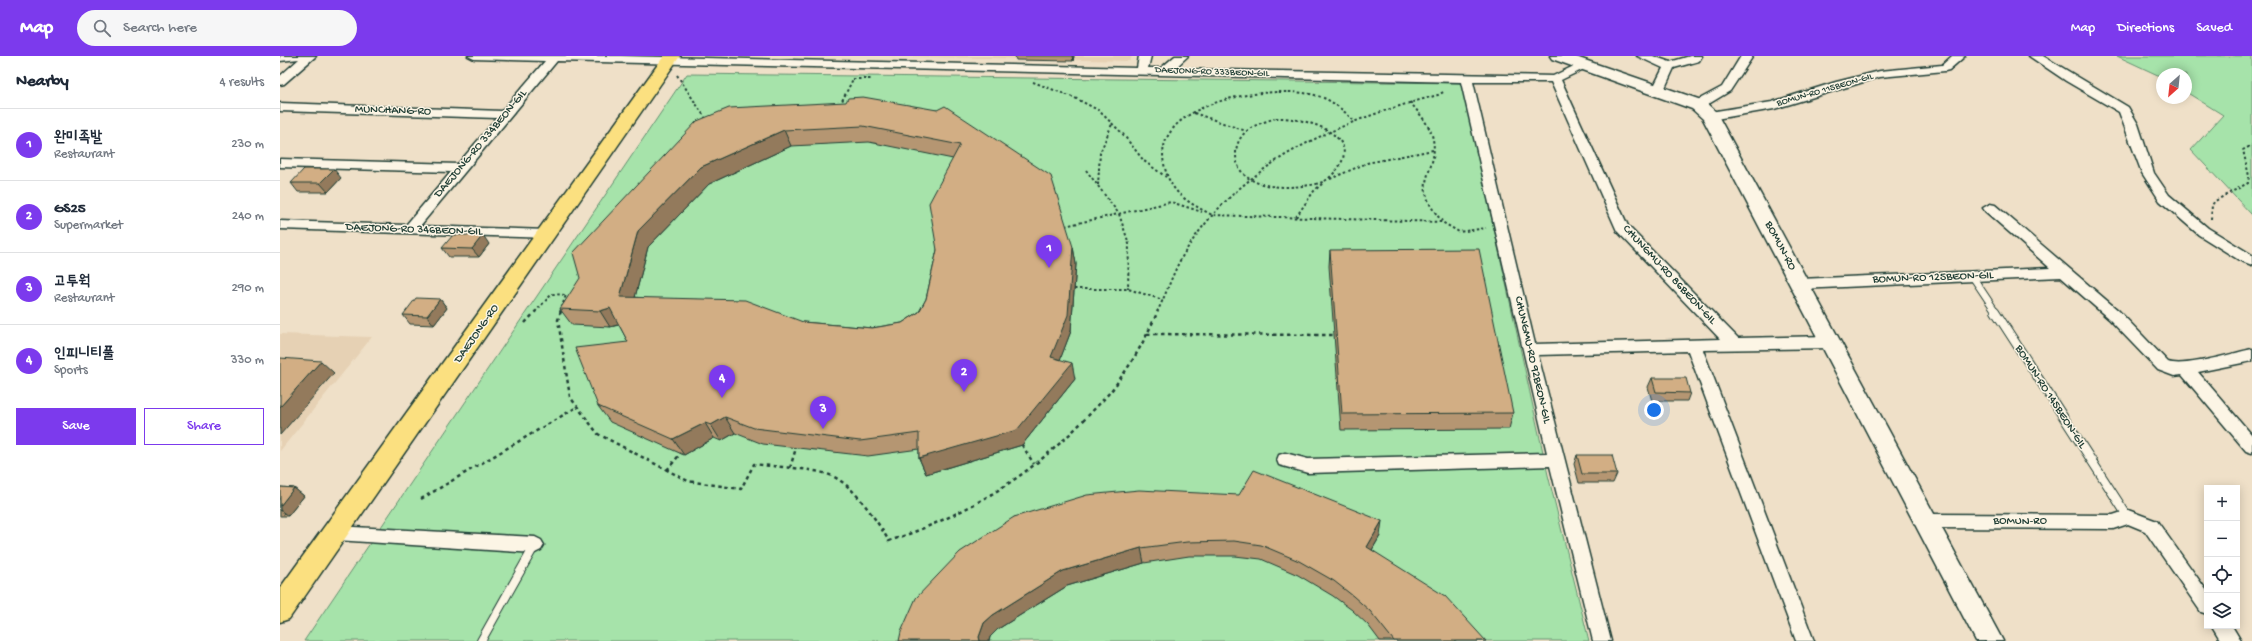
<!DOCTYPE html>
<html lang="en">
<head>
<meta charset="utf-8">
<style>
  body { margin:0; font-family:"Gochi Hand","Poor Story",sans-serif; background:#f6f6f7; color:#1f2937 }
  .controls { position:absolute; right:12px; bottom:12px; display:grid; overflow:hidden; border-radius:0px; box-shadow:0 2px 10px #0003 }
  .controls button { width:36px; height:36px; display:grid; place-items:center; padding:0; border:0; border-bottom:1px solid #e0e1e3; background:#fff; color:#1f2937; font:20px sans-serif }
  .compass { position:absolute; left:1876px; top:12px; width:36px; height:36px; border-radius:50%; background:#fff; box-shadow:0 2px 10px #0003; rotate:207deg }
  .you { position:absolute; left:1374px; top:354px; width:14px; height:14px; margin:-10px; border:3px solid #fff; border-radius:50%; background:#1a73e8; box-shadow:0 0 0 6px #1a73e833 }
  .badge { display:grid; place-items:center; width:26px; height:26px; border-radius:50%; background:#7c3aed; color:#fff; font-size:13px; font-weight:700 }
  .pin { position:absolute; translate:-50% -33px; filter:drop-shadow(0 1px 2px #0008) }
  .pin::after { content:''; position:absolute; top:21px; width:14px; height:12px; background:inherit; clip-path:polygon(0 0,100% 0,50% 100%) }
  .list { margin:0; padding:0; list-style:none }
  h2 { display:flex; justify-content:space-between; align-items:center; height:52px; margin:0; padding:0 16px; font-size:17px }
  h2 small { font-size:13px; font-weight:400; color:#747a83 }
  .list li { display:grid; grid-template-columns:26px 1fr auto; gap:12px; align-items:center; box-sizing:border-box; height:72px; padding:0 16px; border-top:1px solid #e0e1e3 }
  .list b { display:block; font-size:15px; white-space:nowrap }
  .list p { margin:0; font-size:13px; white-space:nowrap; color:#747a83 }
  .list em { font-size:13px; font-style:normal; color:#747a83 }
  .actions { display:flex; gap:8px; padding:12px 16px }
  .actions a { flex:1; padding:9px 0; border:1px solid #7c3aed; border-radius:0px; text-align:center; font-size:14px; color:#7c3aed }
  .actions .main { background:#7c3aed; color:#fff }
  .icon { flex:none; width:22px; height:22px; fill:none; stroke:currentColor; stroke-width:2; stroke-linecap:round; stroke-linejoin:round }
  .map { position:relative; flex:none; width:1972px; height:585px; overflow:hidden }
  header { display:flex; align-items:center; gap:24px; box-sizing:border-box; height:56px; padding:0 20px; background:#7c3aed; color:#fff }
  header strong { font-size:19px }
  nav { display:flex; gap:22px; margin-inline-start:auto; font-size:14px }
  .search { width:280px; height:36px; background:#f6f6f7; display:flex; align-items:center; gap:10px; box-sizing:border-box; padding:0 14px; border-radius:22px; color:#747a83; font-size:15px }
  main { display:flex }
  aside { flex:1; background:#fff }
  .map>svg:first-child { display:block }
  .built { fill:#e6d1b4 }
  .green { fill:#a6e3aa; stroke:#62906f }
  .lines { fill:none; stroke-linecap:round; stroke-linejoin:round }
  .service-far1-casing { stroke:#1f3d34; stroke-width:8 }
  .service-casing { stroke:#1f3d34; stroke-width:10 }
  .minor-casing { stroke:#1f3d34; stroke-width:3 }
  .secondary-casing { stroke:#1f3d34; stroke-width:3 }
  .primary-casing { stroke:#1f3d34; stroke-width:3 }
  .path-far1 { stroke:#1f3d34; stroke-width:2; stroke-dasharray:2.5 2.5; stroke-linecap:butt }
  .path { stroke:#1f3d34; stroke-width:2.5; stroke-dasharray:3.5 3.5; stroke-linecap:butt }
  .service-far1 { stroke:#fcf5e5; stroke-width:6 }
  .service { stroke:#fcf5e5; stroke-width:8 }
  .minor { fill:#fcf5e5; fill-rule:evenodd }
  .secondary { fill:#fcf5e5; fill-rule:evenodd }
  .primary { fill:#fbe080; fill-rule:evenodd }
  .wall { fill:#b59672; stroke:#1f3d34; fill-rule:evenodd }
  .shaded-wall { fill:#937a5c; stroke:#1f3d34 }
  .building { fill:#d2ae84; stroke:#1f3d34; fill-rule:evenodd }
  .labels { text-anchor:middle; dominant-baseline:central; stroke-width:3; stroke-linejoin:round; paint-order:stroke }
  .far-street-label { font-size:10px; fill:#1f3d34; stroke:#fcf5e5 }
  .street-label { font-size:12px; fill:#1f3d34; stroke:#fcf5e5 }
</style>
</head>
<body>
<header>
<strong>Map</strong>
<div class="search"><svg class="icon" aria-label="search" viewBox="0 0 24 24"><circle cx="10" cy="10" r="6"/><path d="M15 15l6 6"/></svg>Search here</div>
<nav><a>Map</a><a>Directions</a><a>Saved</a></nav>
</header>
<main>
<aside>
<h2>Nearby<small>4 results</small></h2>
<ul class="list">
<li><span class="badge">1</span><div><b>완미족발</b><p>Restaurant</p></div><em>230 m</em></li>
<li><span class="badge">2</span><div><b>GS25</b><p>Supermarket</p></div><em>240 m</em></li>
<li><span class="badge">3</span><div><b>고투웍</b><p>Restaurant</p></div><em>290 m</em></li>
<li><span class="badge">4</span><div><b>인피니티풀</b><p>Sports</p></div><em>330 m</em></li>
</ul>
<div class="actions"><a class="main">Save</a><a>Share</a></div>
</aside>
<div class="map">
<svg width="1972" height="585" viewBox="0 0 1972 585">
  <rect width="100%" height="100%" fill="#efe0c8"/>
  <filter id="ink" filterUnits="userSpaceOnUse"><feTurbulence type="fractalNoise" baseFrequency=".025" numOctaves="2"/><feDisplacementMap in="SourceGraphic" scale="8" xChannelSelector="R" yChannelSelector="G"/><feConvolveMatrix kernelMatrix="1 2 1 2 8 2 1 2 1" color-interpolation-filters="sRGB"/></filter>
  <g filter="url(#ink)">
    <g class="built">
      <polygon points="602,0 852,0 850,5"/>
      <polygon points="0,278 92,281 0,395"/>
    </g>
    <g class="green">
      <polygon points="1837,0 1972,0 1972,159 1911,94 1943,59 1906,36 1906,18 1882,18 1882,21"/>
      <polygon points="407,18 1182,27 1268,419 1309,585 24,585"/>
    </g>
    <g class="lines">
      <defs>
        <polyline id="service-far1" points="1692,220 1716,256"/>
        <g id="service">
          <polyline points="1715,255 1848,461"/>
          <polyline points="201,585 255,489"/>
        </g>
        <g id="minor">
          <polygon points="0,0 36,0 4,28 0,29 0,20 19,3 0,5"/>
          <path d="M188,0H341L857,12L859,0H871L868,12H881L895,0H908L894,13L1273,20L1300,7H1308L1310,9L1308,11L1281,24L1348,170L1458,282L1550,280L1555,282L1557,286L1555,290L1550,292L1423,294L1534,585H1516L1408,295L1258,299L1331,585H1313L1270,410L1028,417L999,409L997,404L999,399L1005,397L1028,403L1267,397L1181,26L277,5L140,170L267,174L272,176L274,179L272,182L0,173V165L126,169L171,116L0,111V103L178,108L217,62L0,55V47L222,55L265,5L194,3ZM1193,26H1271L1337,175L1440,283L1255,288Z"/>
          <polygon points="1357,0 1373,0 1390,6 1410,0 1422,0 1419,5 1394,12 1384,34 1378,38 1372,34 1383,12"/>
          <polygon points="1461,0 1473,0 1450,35 1422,52 1414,52 1412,49 1414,46 1442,31"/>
          <polygon points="1672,0 1685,0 1669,14 1665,15 1600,21 1494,53 1430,64 1424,60 1430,56 1492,46 1556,26 1600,15 1662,9"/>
          <polygon points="1749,0 1763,0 1848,51 1858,68 1874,117 1889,139 1928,172 1972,199 1972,209 1959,204 1919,179 1880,145 1862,117 1839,56 1786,25"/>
          <path d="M1710,148L1715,149L1839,255L1888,306C1905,312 1953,297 1972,293V305L1918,316L1972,379V397L1966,395L1902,319L1894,320L1878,314L1829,263L1781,221L1520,233L1515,232L1513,228L1515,224L1520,223L1770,212L1705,155L1703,152Z"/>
          <polygon points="1848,454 1877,465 1927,535 1927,558 1921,556 1865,475 1848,468 1833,473 1647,472 1641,470 1638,465 1641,460 1647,458 1833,459"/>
          <polygon points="56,470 255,481 261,484 264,489 261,494 255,497 56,484 50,482 47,477 50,472"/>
          <polygon points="1932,570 1952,570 1961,585 1941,585"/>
        </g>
        <polygon id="secondary" points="1270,0 1293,0 1424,45 1436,56 1723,585 1696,585 1423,63 1412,53 1272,3"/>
        <polygon id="primary" points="384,0 400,0 9,563 0,566 0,532"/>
      </defs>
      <use href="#service-far1" class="service-far1-casing"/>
      <use href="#service" class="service-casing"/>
      <use href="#minor" class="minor-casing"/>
      <use href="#secondary" class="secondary-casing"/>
      <use href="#primary" class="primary-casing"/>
      <g class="path-far1">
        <polyline points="397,19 426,63"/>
        <polyline points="573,23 592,23"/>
        <polyline points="753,26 795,42 818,54 842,77 864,105 886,121"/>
        <path d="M1130,46C1138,56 1148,67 1152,79C1162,117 1126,124 1162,165"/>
        <polyline points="560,49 573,23"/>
        <polyline points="914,57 966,75"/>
        <path d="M996,62C1028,61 1092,82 1050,121C1043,128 1032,129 1022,130C998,133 955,131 956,97C956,88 961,79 968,74C976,68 987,65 996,62Z"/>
        <path d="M1073,64C1063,54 1052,44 1038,40C996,27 871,44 884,108C890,138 908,146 932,159L1162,166L1179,176L1206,172"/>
        <polyline points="806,114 839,158 849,188 848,233"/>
        <polyline points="1050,123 1087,107 1153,94"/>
        <polyline points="818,129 820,97 832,68"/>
        <polyline points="1016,161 1034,135 1044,126"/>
        <polyline points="1931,163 1932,149 1935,145 1968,127 1969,120 1963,94 1972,89"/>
        <polyline points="785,170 891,146 922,156"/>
        <polyline points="794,233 848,233 883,244"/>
        <polyline points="255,256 272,238 286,239 280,256"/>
        <path d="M877,256C887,237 893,215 905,196C962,105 1059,65 1158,39L1165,35"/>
      </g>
      <g class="path">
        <path d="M281,255L278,264L290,341L318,378L408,425L461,433L474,408C495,411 529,412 547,418C573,426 596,464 609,485C686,459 748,422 805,363C817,350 830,338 839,324C855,303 867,279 878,255"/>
        <polyline points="245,267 256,255"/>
        <polyline points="867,278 1054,279"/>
        <polyline points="742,389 754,408"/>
        <polyline points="510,412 516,392"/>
        <polyline points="387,414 401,397"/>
        <polyline points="141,443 297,351"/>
      </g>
      <use href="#service-far1" class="service-far1"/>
      <use href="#service" class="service"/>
      <use href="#minor" class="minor"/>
      <use href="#secondary" class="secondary"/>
      <use href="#primary" class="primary"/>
    </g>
    <g class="wall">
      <polygon points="735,0 794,0 793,5 736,4"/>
      <path d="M657,54L793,191L796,208L791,275L780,303L795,323L742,389L646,418L639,402V393L588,400L483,388L455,377L441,385L434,382L404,399L330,366L318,350L348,286L339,269L330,271L292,269L280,253L417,65ZM589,86L673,103L657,194L646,243L639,256L622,267L592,272L523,266L355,241L368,191L429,128L511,90Z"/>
      <polygon points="61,122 48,136 18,136 11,127"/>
      <polygon points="209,188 199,201 169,201 162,192"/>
      <polygon points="1050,194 1233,357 1229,373 1061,374 1049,210"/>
      <polygon points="160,243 167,252 154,269 130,268 123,259"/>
      <polygon points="1372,322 1410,337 1407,345 1372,345 1368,331"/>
      <polygon points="1297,399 1337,418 1333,427 1299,427 1294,408"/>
      <polygon points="0,431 14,432 24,440 8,460 0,460"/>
      <polygon points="734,461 1100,480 1092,494 1206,585 1100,585 1088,569 1072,554 1053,540 1018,519 981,503 955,500 909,500 864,507 787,530 718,573 710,581 709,585 619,585"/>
    </g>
    <g class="shaded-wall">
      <polygon points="792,0 794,0 793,5"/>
      <polygon points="504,74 511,90 429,128 368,191 351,257 340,241 358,175 421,111"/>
      <polygon points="54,113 61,122 48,136 40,127"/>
      <polygon points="203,179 209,188 199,201 192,193"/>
      <polygon points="793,191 796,208 791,275 775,317 771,301"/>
      <polygon points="160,243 167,252 154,269 147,260"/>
      <polygon points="330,252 341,268 330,271 320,255"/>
      <polygon points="41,305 54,317 0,379 0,351"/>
      <polygon points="792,307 795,323 742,389 646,418 639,402"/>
      <polygon points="445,361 455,377 441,385 431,369"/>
      <polygon points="425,367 434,382 404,399 393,383"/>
      <polygon points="14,432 24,440 8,460 0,454 0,450"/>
      <polygon points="1102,465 1100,480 1085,506 1087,491"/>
      <polygon points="861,492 864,507 787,530 718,573 710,581 709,585 700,585 699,581 704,567 713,559 783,515"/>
    </g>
    <g class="building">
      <path d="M583,41L657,54L665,50L771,120L793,191L788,259L771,301L792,307L737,374L639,402V377L580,385L474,372L445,361L431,369L425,367L393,383L318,350L295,292L348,286L330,252L320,255L280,253L300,222L293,197L417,65L449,52L566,46L568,42ZM583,70L680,89L649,147L657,194L646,243L639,256L622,267L592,272L523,266L465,244L340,241L358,175L421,111L504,74Z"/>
      <polygon points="24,113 54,113 40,127 11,127"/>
      <polygon points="173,179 203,179 192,193 162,192"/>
      <polygon points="1199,193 1233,357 1062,358 1050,194"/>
      <polygon points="136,242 160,243 147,260 123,259"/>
      <polygon points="0,302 41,305 0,351"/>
      <polygon points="1372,322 1406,322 1410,337 1376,336"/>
      <polygon points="1297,399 1332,399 1337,418 1302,418"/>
      <polygon points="974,414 1102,465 1087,491 1165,540 1206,585 1114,585 1090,555 1073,540 1054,525 1019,505 981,489 954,485 907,486 861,492 783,515 713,559 704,567 699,581 700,585 619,585 621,576 636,542 680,496 734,461 807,439 859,434 959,439"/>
      <polygon points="0,431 14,432 0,450"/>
    </g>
  </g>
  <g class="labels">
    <g class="far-street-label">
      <text transform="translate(932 16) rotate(2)">DAEJONG-RO 333BEON-GIL</text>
      <text transform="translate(1545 34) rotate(-16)">BOMUN-RO 115BEON-GIL</text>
    </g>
    <g class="street-label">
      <text transform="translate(113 55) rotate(2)">MUNCHANG-RO</text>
      <text transform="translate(201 88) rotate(-50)">DAEJONG-RO 334BEON-GIL</text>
      <text transform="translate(134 174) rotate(2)">DAEJONG-RO 346BEON-GIL</text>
      <text transform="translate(1500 190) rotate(62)">BOMUN-RO</text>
      <text transform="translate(1389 219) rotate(47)">CHUNGMU-RO 86BEON-GIL</text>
      <text transform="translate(1653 222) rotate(-2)">BOMUN-RO 125BEON-GIL</text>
      <text transform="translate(197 278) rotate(-55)">DAEJONG-RO</text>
      <text transform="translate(1252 304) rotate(77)">CHUNGMU-RO 92BEON-GIL</text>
      <text transform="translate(1770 341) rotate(57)">BOMUN-RO 145BEON-GIL</text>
      <text x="1740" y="466">BOMUN-RO</text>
    </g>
  </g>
</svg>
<div class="controls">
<button>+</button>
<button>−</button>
<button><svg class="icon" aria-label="locate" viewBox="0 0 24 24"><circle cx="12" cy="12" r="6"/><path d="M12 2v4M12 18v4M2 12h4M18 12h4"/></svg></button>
<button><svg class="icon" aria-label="layers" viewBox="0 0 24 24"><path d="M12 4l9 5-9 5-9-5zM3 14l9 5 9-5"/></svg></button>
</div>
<svg class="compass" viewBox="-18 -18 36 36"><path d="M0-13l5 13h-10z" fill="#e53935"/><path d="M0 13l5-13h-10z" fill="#747a83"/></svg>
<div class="you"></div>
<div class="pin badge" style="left:769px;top:212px">1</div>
<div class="pin badge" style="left:684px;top:336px">2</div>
<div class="pin badge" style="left:543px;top:373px">3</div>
<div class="pin badge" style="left:442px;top:342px">4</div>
</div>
</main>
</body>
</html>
